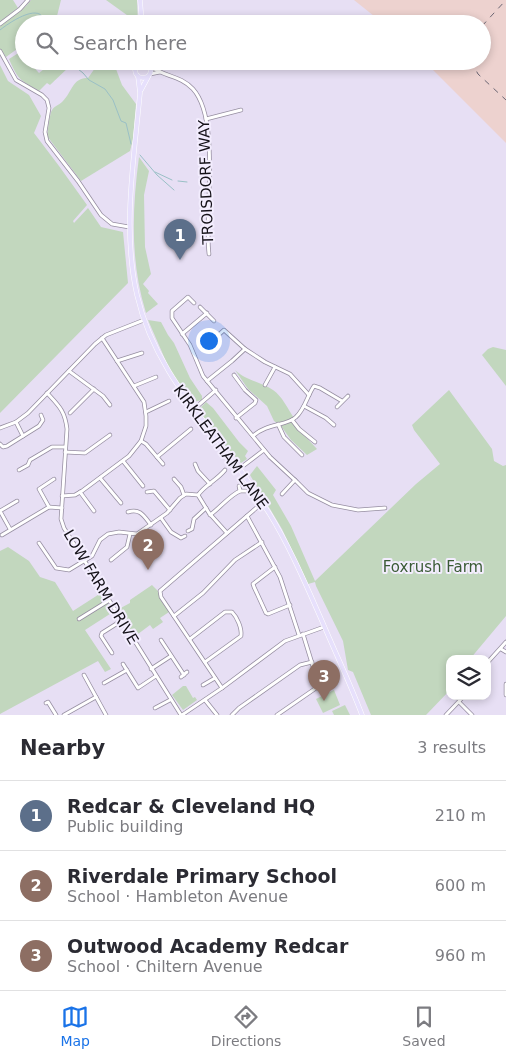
<!DOCTYPE html>
<html lang="en">
<head>
<meta charset="utf-8">
<style>
  body { margin:0; font-family:"DejaVu Sans",sans-serif; background:#f2f2f3; color:#2b2b33 }
  .controls { position:absolute; right:15px; bottom:15px; display:grid; overflow:hidden; border-radius:10px; box-shadow:0 2px 8px #0003 }
  .controls button { width:45px; height:45px; display:grid; place-items:center; padding:0; border:0; border-bottom:1px solid #e1e1e2; background:#fff; color:#2b2b33; font:25px sans-serif }
  .you { position:absolute; left:208px; top:340px; width:18px; height:18px; margin:-12px; border:4px solid #fff; border-radius:50%; background:#1a73e8; box-shadow:0 0 0 8px #1a73e833 }
  .badge { display:grid; place-items:center; width:32px; height:32px; border-radius:50%; background:#1a73e8; color:#fff; font-size:16px; font-weight:700 }
  .pin { position:absolute; translate:-50% -41px; filter:drop-shadow(0 1px 2px #0008) }
  .pin::after { content:''; position:absolute; top:26px; width:18px; height:15px; background:inherit; clip-path:polygon(0 0,100% 0,50% 100%) }
  .list { margin:0; padding:0; list-style:none }
  h2 { display:flex; justify-content:space-between; align-items:center; height:65px; margin:0; padding:0 20px; font-size:21px }
  h2 small { font-size:16px; font-weight:400; color:#7c7c81 }
  .list li { display:grid; grid-template-columns:32px 1fr auto; gap:15px; align-items:center; box-sizing:border-box; height:70px; padding:0 20px; border-top:1px solid #e1e1e2 }
  .list b { display:block; font-size:19px; white-space:nowrap }
  .list p { margin:0; font-size:16px; white-space:nowrap; color:#7c7c81 }
  .list em { font-size:16px; font-style:normal; color:#7c7c81 }
  .icon { flex:none; width:28px; height:28px; fill:none; stroke:currentColor; stroke-width:2; stroke-linecap:round; stroke-linejoin:round }
  .map { position:relative; flex:none; width:506px; height:715px; overflow:hidden }
  .search { position:absolute; background:#fff; box-shadow:0 2px 8px #0003; left:15px; right:15px; top:15px; height:55px; display:flex; align-items:center; gap:12px; box-sizing:border-box; padding:0 18px; border-radius:28px; color:#7c7c81; font-size:19px }
  .sheet { height:275px; background:#fff }
  nav { display:flex; justify-content:space-around; align-items:center; box-sizing:border-box; height:70px; border-top:1px solid #e1e1e2; background:#fff; font-size:14px; color:#7c7c81 }
  nav a { display:grid; justify-items:center; gap:2px }
  nav .on { color:#1a73e8 }
  .map>svg:first-child { display:block }
  .industrial { fill:#edd2cf }
  .green { fill:#c2d7be }
  .lines { fill:none; stroke-linecap:round; stroke-linejoin:round }
  .stream { stroke:#9ac0c6; stroke-width:1 }
  .minor-casing { stroke:#968ea1; stroke-width:4.5 }
  .major-casing { stroke:#fff; stroke-width:5 }
  .minor { stroke:#fff; stroke-width:3 }
  .major { stroke:#e7e0fc; stroke-width:4 }
  .rail { stroke:#6b6673; stroke-width:1; stroke-dasharray:6 6; stroke-linecap:butt }
  .labels { text-anchor:middle; dominant-baseline:central; stroke-width:4; stroke-linejoin:round; paint-order:stroke }
  .street-label { font-size:15px; fill:#141118; stroke:#f3edfe }
  .park-label { font-size:15px; fill:#3a5b35; stroke:#f3edfe }
</style>
</head>
<body>
<div class="map">
<svg width="506" height="715" viewBox="0 0 506 715">
  <rect width="100%" height="100%" fill="#e7dff4"/>
  <polygon class="industrial" points="354,0 506,0 506,143 424,61 482,61 482,24 384,24"/>
  <g class="green">
    <polygon points="0,0 13,0 18,8 0,22"/>
    <polygon points="31,0 61,0 57,16 65,24 24,24 24,44 6,57 0,49 0,26 26,6"/>
    <polygon points="106,0 137,0 138,24 127,24 131,18"/>
    <path d="M20,52L24,56V61H28L39,73L54,61H65L70,66L50,85L47,83L39,91C20,80 18,80 9,59Z"/>
    <path d="M100,61H113L122,85L136,104L133,139L130,151L81,181L47,136C48,128 49,119 51,112C54,105 59,106 63,101C72,92 73,77 88,78Z"/>
    <polygon points="0,65 8,81 29,95 41,116 34,133 59,166 87,205 73,221 74,223 88,208 101,227 123,232 128,283 0,413"/>
    <path d="M139,157L149,171L144,195L145,247L151,274L143,284L149,291L148,293L158,304L146,313C130,261 132,210 139,157Z"/>
    <polygon points="148,320 161,322 168,335 174,343 190,378 202,396 202,400 193,402 172,375"/>
    <polygon points="493,347 506,350 506,386 482,355 488,349"/>
    <path d="M235,370C245,380 261,382 273,390C282,396 288,409 294,418L290,420L317,449L307,455L291,440L281,426L274,421L267,406L248,389Z"/>
    <polygon points="449,390 492,449 494,461 503,466 506,465 506,616 470,659 450,659 450,690 426,715 371,715 353,672 348,670 343,641 316,586 315,582 308,584 282,529 250,475 257,466 276,490 273,495 291,526 315,581 416,484 440,464 414,430 412,425"/>
    <polygon points="206,402 213,408 239,442 248,451 245,456 247,459 241,463 223,443 200,412 200,408"/>
    <polygon points="8,547 29,561 40,577 55,582 73,611 101,593 113,612 85,630 111,669 105,672 98,661 0,714 0,551"/>
    <polygon points="152,585 159,592 169,612 160,618 163,622 153,629 150,625 134,637 117,610 130,603 130,600"/>
    <polygon points="183,686 186,686 193,698 195,697 197,700 183,710 172,695"/>
    <polygon points="334,690 340,705 323,713 316,699"/>
    <polygon points="345,705 350,715 334,715 332,711"/>
  </g>
  <g class="lines">
    <g class="stream">
      <path d="M0,30C11,21 44,0 44,24"/>
      <polyline points="68,61 83,73 89,80 105,89 113,100 121,121 126,123 131,144"/>
      <polyline points="140,155 157,175 174,190"/>
      <polyline points="155,172 172,180"/>
      <polyline points="178,181 187,182"/>
    </g>
    <defs>
      <g id="minor">
        <polyline points="0,24 20,9 28,0"/>
        <polyline points="0,51 16,80 42,95 47,100 49,108 45,132 47,141 78,181 101,215 112,224 129,227"/>
        <path d="M150,66C164,77 180,75 193,89C221,120 204,213 209,254"/>
        <polyline points="150,74 160,72"/>
        <polyline points="206,119 241,110"/>
        <polyline points="194,303 188,297 172,311 172,318 190,345 203,376 270,457 297,482 308,493 332,505 358,510 385,508"/>
        <polyline points="200,307 214,321"/>
        <polyline points="182,334 207,313"/>
        <polyline points="214,339 224,330 245,349 265,362 290,374 309,395"/>
        <polyline points="117,361 142,353"/>
        <polyline points="69,371 103,396 110,405"/>
        <polyline points="234,375 245,390 256,400 255,403 236,418"/>
        <polyline points="207,381 232,361 245,349"/>
        <polyline points="265,385 275,367"/>
        <polyline points="134,386 156,377"/>
        <path d="M47,393C59,406 65,411 67,429L61,519L64,528L181,715"/>
        <polyline points="304,406 326,418 334,425"/>
        <polyline points="337,407 348,396"/>
        <polyline points="194,409 216,390"/>
        <polyline points="146,412 169,401"/>
        <polyline points="70,413 94,389"/>
        <polyline points="292,420 299,429 315,442"/>
        <polyline points="16,422 23,436"/>
        <polyline points="278,424 284,437 302,455"/>
        <polyline points="0,428 16,422 28,413 95,344 106,335 144,320"/>
        <path d="M253,436C267,423 287,426 296,417C305,409 307,396 314,386L320,388L342,401"/>
        <polyline points="141,441 146,444 163,464"/>
        <polyline points="0,444 3,447 7,446 39,426 43,420 41,415"/>
        <polyline points="65,452 85,453 110,435"/>
        <polyline points="157,457 191,429"/>
        <polyline points="123,461 143,486"/>
        <polyline points="195,464 198,471 210,484"/>
        <polyline points="239,469 264,450"/>
        <polyline points="19,470 28,465 30,460 52,447 65,447"/>
        <polyline points="100,478 121,503"/>
        <polyline points="174,479 181,487 184,495"/>
        <polyline points="239,486 240,491 246,491"/>
        <polyline points="80,492 94,511"/>
        <polyline points="147,492 154,491 170,510"/>
        <polyline points="282,494 295,480"/>
        <path d="M198,495C205,485 217,480 225,470"/>
        <polyline points="62,496 75,495 82,491 129,456 141,441 146,426 146,416 144,402 102,338"/>
        <polyline points="49,507 39,489 54,479"/>
        <path d="M128,512C140,508 144,516 151,525"/>
        <path d="M210,515C220,508 230,495 240,491"/>
        <polyline points="247,516 280,577 299,635"/>
        <polyline points="161,518 171,532 181,538 185,536"/>
        <polyline points="10,529 0,511 17,501"/>
        <polyline points="188,531 192,529 194,519 206,508"/>
        <polyline points="2,535 49,507 62,508"/>
        <polyline points="39,543 56,568 69,570 92,556 100,540 108,534 119,532 137,534 167,513 180,498 186,494 198,495 209,513 227,533"/>
        <polyline points="111,560 127,547 130,534"/>
        <polyline points="275,567 253,584 254,587 266,613 268,614 290,605"/>
        <polyline points="174,616 203,593 235,560 262,542"/>
        <polyline points="79,619 108,601"/>
        <path d="M190,639L225,612H232C237,617 242,628 241,636L205,662"/>
        <polyline points="161,640 184,675"/>
        <polyline points="501,649 506,652"/>
        <polyline points="112,653 101,636 102,633 121,621"/>
        <polyline points="487,663 506,642"/>
        <polyline points="123,664 138,688 156,676"/>
        <polyline points="151,669 171,656"/>
        <polyline points="84,675 106,715"/>
        <polyline points="181,677 187,672"/>
        <polyline points="104,683 127,670"/>
        <polyline points="506,684 506,695"/>
        <polyline points="203,685 215,678"/>
        <polyline points="222,688 161,597 160,591 262,503"/>
        <polyline points="205,700 217,715"/>
        <polyline points="459,702 472,715"/>
        <polyline points="46,703 48,702 56,715"/>
        <polyline points="155,708 170,700"/>
        <polyline points="64,715 96,697"/>
        <polyline points="182,715 222,688 285,641 324,627"/>
        <polyline points="232,715 239,708 300,665 312,662"/>
        <polyline points="277,715 319,686 303,634"/>
        <polyline points="446,715 464,696"/>
      </g>
      <g id="major">
        <polyline points="140,0 142,24"/>
        <circle cx="143" cy="70" r="8"/>
        <path d="M138,76L140,93C134,159 122,229 137,295C152,361 194,408 233,460C246,477 257,495 269,513C290,547 306,585 322,621C335,652 350,683 362,715"/>
        <polyline points="141,90 148,77"/>
      </g>
    </defs>
    <use href="#minor" class="minor-casing"/>
    <use href="#major" class="major-casing"/>
    <use href="#minor" class="minor"/>
    <use href="#major" class="major"/>
    <g class="rail">
      <polyline points="482,26 506,0"/>
      <polyline points="471,61 478,74 506,100"/>
    </g>
  </g>
  <g class="labels">
    <g class="street-label">
      <text transform="translate(206 182) rotate(-92)">TROISDORF WAY</text>
      <text transform="translate(221 447) rotate(54)">KIRKLEATHAM LANE</text>
      <text transform="translate(101 587) rotate(59)">LOW FARM DRIVE</text>
    </g>
    <g class="park-label">
      <text x="433" y="567">Foxrush Farm</text>
    </g>
  </g>
</svg>
<div class="controls">
<button><svg class="icon" aria-label="layers" viewBox="0 0 24 24"><path d="M12 4l9 5-9 5-9-5zM3 14l9 5 9-5"/></svg></button>
</div>
<div class="you"></div>
<div class="pin badge" style="left:180px;top:260px;background:#5c6f8a">1</div>
<div class="pin badge" style="left:148px;top:570px;background:#8d6e63">2</div>
<div class="pin badge" style="left:324px;top:701px;background:#8d6e63">3</div>
<div class="search"><svg class="icon" aria-label="search" viewBox="0 0 24 24"><circle cx="10" cy="10" r="6"/><path d="M15 15l6 6"/></svg>Search here</div>
</div>
<section class="sheet">
<h2>Nearby<small>3 results</small></h2>
<ul class="list">
<li><span class="badge" style="background:#5c6f8a">1</span><div><b>Redcar &amp; Cleveland HQ</b><p>Public building</p></div><em>210 m</em></li>
<li><span class="badge" style="background:#8d6e63">2</span><div><b>Riverdale Primary School</b><p>School · Hambleton Avenue</p></div><em>600 m</em></li>
<li><span class="badge" style="background:#8d6e63">3</span><div><b>Outwood Academy Redcar</b><p>School · Chiltern Avenue</p></div><em>960 m</em></li>
</ul>
</section>
<nav>
<a class="on"><svg class="icon" aria-label="map" viewBox="0 0 24 24"><path d="M3 6l6-2 6 2 6-2v14l-6 2-6-2-6 2zM9 4v14M15 6v14"/></svg>Map</a>
<a><svg class="icon" aria-label="directions" viewBox="0 0 24 24"><path d="M12 3l9 9-9 9-9-9zM9 14v-3h6M13 9l2 2-2 2"/></svg>Directions</a>
<a><svg class="icon" aria-label="saved" viewBox="0 0 24 24"><path d="M7 4h10v16l-5-4-5 4z"/></svg>Saved</a>
</nav>
</body>
</html>
